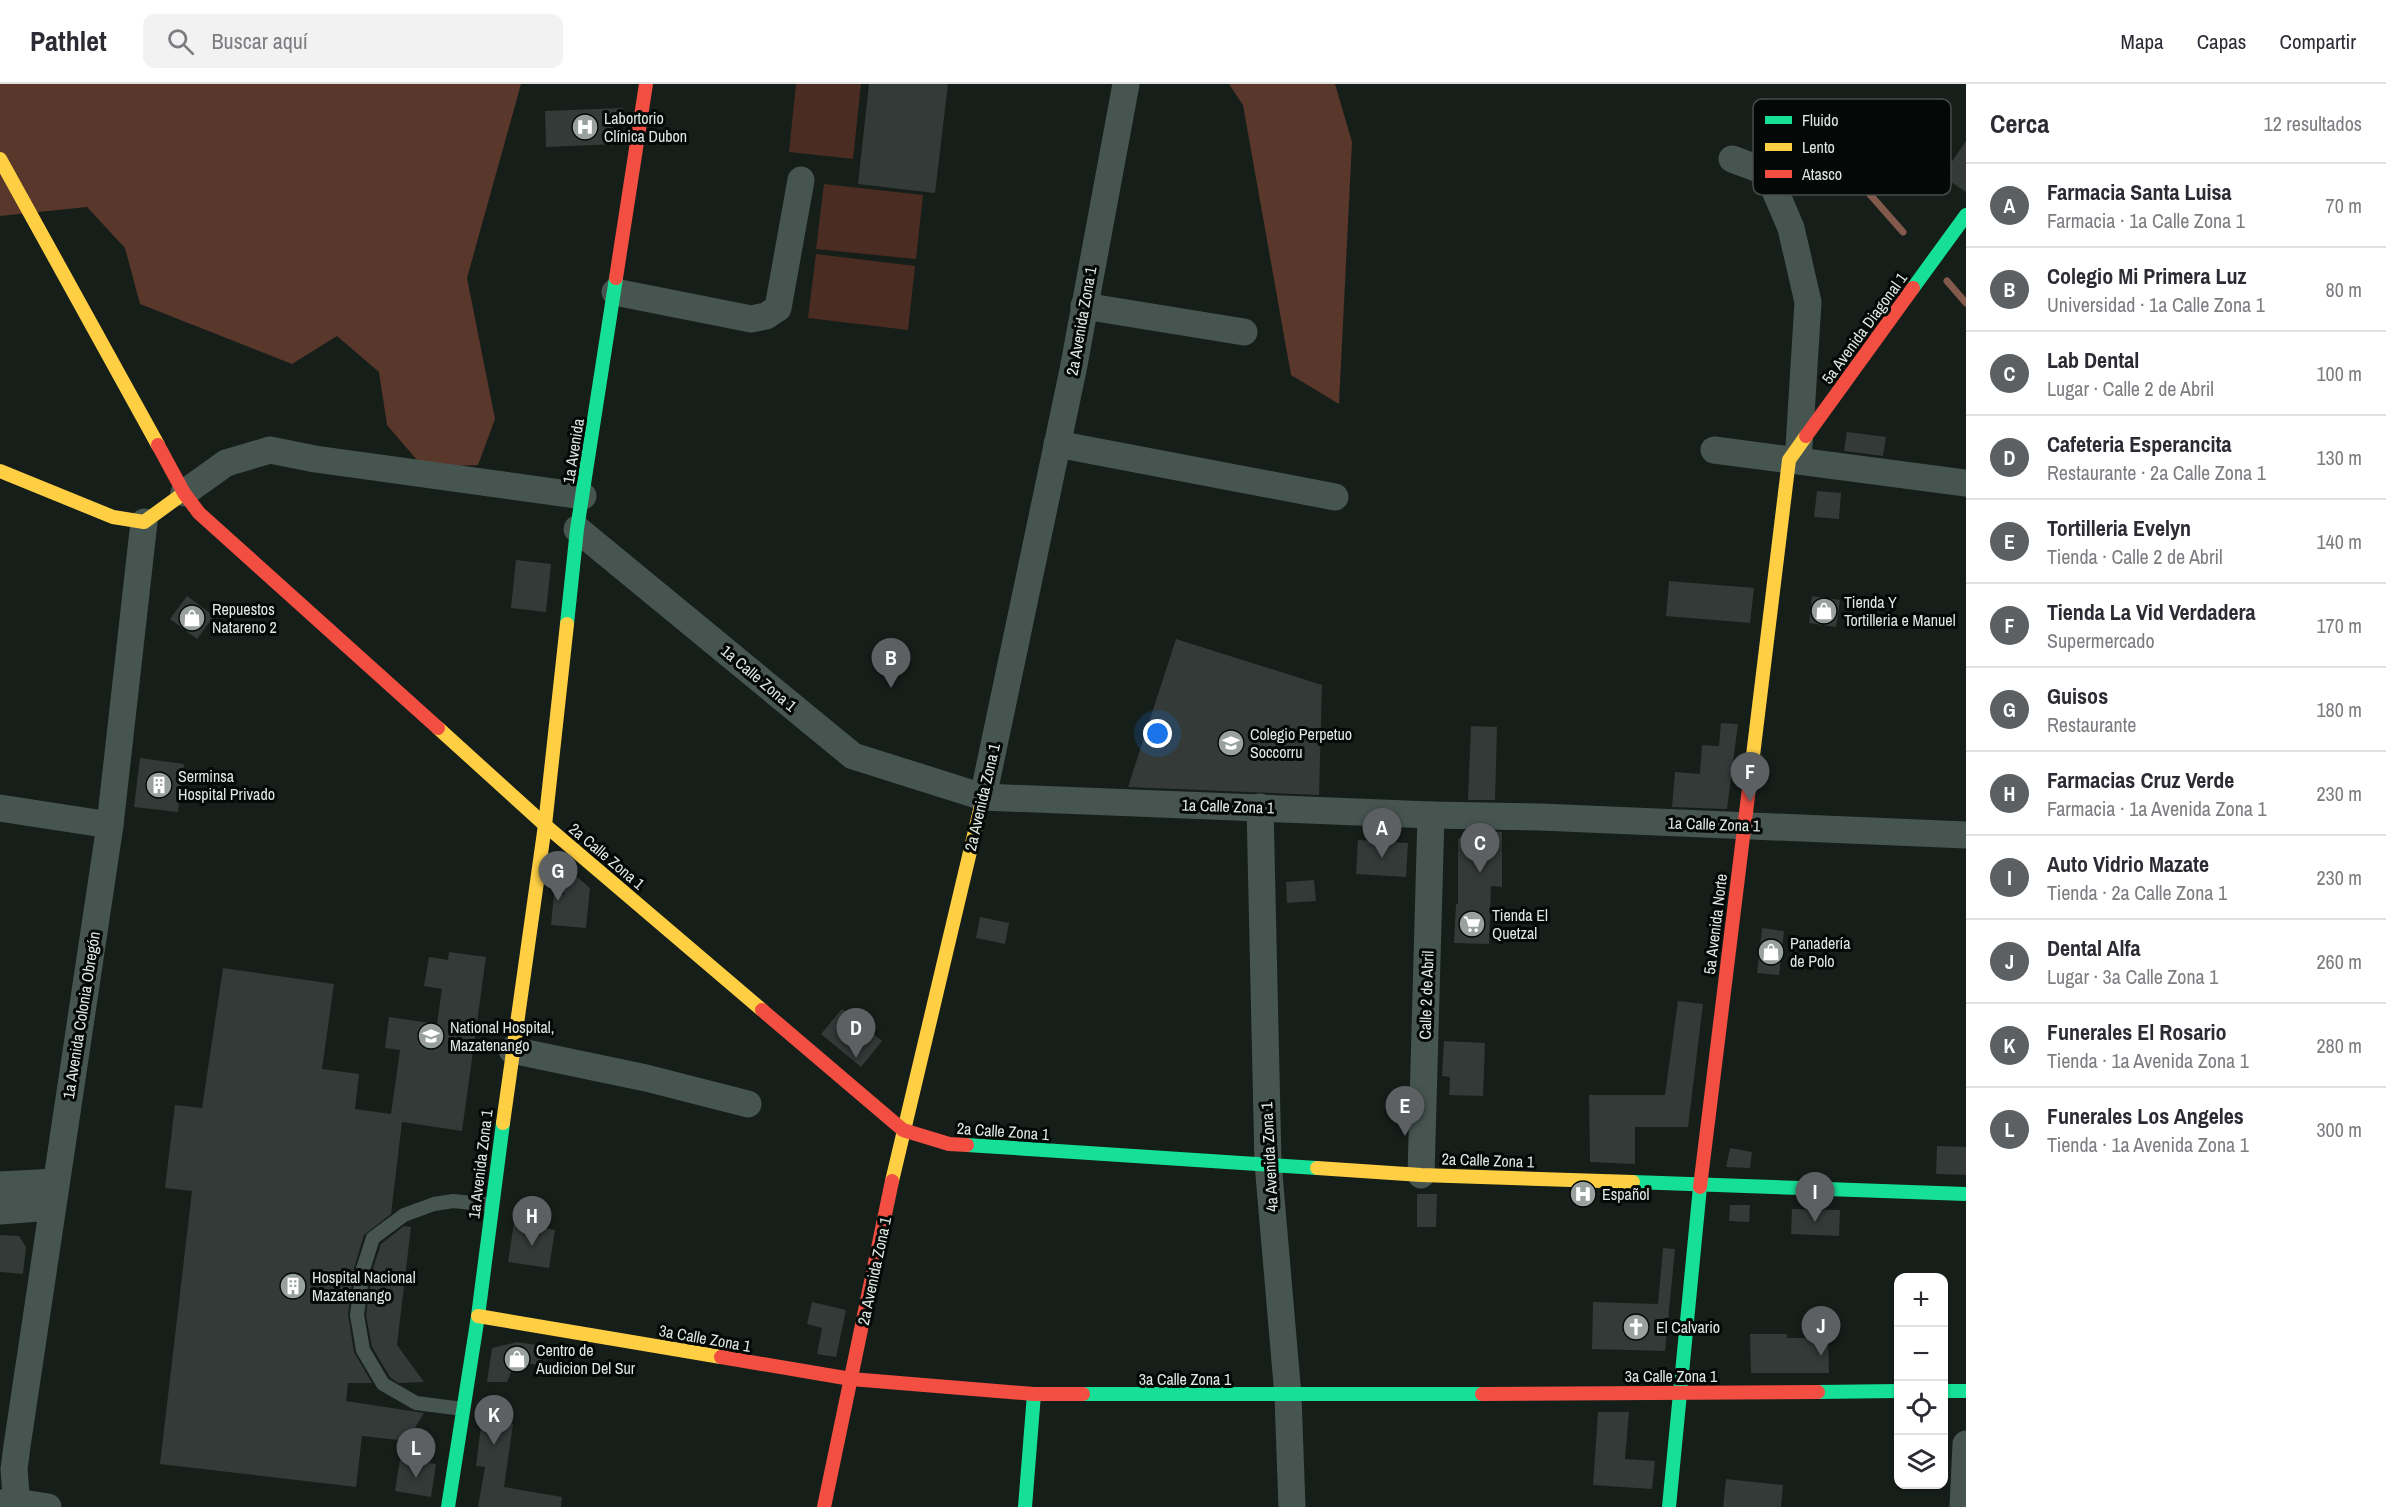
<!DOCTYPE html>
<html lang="es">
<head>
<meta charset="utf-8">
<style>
  body { margin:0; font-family:"Archivo Narrow",sans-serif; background:#f2f2f3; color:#2b2b33 }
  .controls { position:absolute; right:18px; bottom:18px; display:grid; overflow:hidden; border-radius:12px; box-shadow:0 2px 4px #0004 }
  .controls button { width:54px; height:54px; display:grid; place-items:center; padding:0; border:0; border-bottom:2px solid #e1e1e2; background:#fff; color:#2b2b33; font:30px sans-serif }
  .you { position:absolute; left:1158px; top:650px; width:21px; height:21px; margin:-15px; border:4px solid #fff; border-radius:50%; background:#1a73e8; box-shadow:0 0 0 9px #1a73e833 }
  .badge { display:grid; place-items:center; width:39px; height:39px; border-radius:50%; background:#5c6063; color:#fff; font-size:20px; font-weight:700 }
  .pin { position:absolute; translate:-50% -50px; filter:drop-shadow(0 2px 3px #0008) }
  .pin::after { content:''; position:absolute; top:32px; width:21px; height:18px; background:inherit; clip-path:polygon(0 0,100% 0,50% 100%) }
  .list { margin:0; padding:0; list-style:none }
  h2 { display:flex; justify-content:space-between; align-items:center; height:78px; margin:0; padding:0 24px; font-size:26px }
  h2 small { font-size:20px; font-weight:400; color:#7c7c81 }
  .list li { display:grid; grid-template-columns:39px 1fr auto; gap:18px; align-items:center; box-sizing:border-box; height:84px; padding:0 24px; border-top:2px solid #e1e1e2 }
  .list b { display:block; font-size:22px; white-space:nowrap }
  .list p { margin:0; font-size:20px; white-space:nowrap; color:#7c7c81 }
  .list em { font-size:20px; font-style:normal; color:#7c7c81 }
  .icon { flex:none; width:33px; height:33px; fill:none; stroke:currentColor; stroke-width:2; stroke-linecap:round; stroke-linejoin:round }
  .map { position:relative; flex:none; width:1966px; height:1423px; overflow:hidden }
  header { display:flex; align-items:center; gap:36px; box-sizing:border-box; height:84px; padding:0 30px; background:#fff; border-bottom:2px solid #e1e1e2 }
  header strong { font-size:28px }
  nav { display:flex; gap:33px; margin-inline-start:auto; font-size:21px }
  .search { width:420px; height:54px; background:#f2f2f3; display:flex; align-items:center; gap:15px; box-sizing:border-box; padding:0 21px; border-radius:12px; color:#7c7c81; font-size:22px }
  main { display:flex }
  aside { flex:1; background:#fff }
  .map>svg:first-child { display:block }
  .green { fill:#4a2c22 }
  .forest { fill:#59372a }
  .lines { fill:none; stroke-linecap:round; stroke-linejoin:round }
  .stream { stroke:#815a4c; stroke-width:7 }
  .building { fill:#333a37 }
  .lane { stroke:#475550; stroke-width:14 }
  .street { stroke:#475550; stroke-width:27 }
  .fast { stroke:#16e098; stroke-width:14 }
  .slow { stroke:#ffcf43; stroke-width:14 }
  .jam { stroke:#f24e42; stroke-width:14 }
  .labels { text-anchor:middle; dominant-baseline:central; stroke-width:6; stroke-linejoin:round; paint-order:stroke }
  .poi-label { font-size:16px; fill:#dee8e3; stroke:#040907; text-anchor:start }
  .street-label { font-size:16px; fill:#dee8e3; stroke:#040907 }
  .key { fill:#040907; stroke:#454c49; stroke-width:1.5 }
  .key-label { font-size:16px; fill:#dee8e3 }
</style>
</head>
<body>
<header>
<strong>Pathlet</strong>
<div class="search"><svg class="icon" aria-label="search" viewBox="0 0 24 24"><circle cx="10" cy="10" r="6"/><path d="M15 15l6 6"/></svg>Buscar aquí</div>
<nav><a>Mapa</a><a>Capas</a><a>Compartir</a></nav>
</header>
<main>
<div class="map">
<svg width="1966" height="1423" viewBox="0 0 1966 1423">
  <rect width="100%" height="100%" fill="#161e1a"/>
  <g class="green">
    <polygon points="796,0 861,0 853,75 789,68"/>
    <polygon points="824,100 923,111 916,175 816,165"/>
    <polygon points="816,170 915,182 908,246 808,234"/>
  </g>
  <g class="forest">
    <polygon points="0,0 521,0 467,194 495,335 478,381 423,383 387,341 379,288 337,252 292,280 140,220 125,164 87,123 0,132"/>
    <polygon points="1229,0 1335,0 1352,58 1339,320 1291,291 1243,21"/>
  </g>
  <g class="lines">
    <g class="stream">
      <polyline points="1829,64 1903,148"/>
      <polyline points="1947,197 1966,219"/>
    </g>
  </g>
  <g class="building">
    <polygon points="869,0 948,0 935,109 858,100"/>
    <polygon points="623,24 618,60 546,63 545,27"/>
    <polygon points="1966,57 1966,108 1942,92"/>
    <polygon points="1847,348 1886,353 1883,372 1844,367"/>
    <polygon points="1817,407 1841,409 1839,435 1814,433"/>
    <polygon points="516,476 551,480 546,528 511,524"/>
    <polygon points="1669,497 1754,504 1750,539 1666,532"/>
    <polygon points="187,512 214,532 197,555 170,535"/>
    <polygon points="1812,512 1840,516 1836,543 1809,539"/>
    <polygon points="1176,555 1322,601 1319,711 1128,703"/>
    <polygon points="1721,639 1738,640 1727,725 1672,723 1675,688 1700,690 1702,661 1719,662"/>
    <polygon points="1471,642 1497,643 1495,716 1468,716"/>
    <polygon points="140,674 184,680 178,728 134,723"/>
    <polygon points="1467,747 1502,748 1502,803 1491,802 1489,860 1454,859 1456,820 1458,820 1458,755"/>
    <polygon points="1358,756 1408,759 1406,793 1356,790"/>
    <polygon points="563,781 590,804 586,844 551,841 554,810 564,811"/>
    <polygon points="1314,796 1316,817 1287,819 1286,798"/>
    <polygon points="980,833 1009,839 1005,860 976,854"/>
    <polygon points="1762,844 1784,847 1779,891 1757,889"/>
    <polygon points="449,868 486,873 462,1047 402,1038 391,1130 364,1151 354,1184 348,1230 354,1268 372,1299 348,1299 346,1317 424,1329 407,1357 362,1352 356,1403 160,1380 192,1107 165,1104 175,1021 202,1024 223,884 334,900 322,985 359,990 355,1025 391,1030 400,966 385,964 389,933 437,940 442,905 424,902 429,873 448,876"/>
    <polygon points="1678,917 1703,920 1688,1043 1635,1043 1635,1080 1590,1078 1589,1011 1665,1011"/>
    <polygon points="842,925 882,957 861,983 821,950"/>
    <polygon points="1444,957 1485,959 1483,1012 1449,1011 1450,993 1442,992"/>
    <polygon points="1937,1062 1966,1063 1966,1091 1936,1090"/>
    <polygon points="1730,1064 1752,1068 1750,1084 1726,1083"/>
    <polygon points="1417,1110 1437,1110 1436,1143 1417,1143"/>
    <polygon points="1730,1121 1750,1121 1749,1138 1729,1137"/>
    <polygon points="1792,1125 1840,1126 1839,1152 1791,1150"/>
    <polygon points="514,1139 555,1146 549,1184 508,1178"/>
    <polygon points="404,1142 411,1143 397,1261 424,1298 398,1299 390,1293 372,1263 366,1231 372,1187 381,1160"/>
    <polygon points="0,1151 19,1152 26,1163 23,1190 0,1188"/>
    <polygon points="1663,1164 1675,1165 1665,1267 1592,1265 1593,1218 1658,1220"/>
    <polygon points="812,1218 846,1226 836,1273 817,1270 822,1244 807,1240"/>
    <polygon points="1750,1250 1787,1250 1787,1254 1828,1254 1829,1289 1751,1289"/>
    <polygon points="517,1258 543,1262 540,1281 515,1278 507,1298 487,1298 492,1264"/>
    <polygon points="1598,1328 1629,1328 1625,1375 1655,1377 1652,1405 1593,1401"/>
    <polygon points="482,1335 513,1340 504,1403 562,1413 561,1423 478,1423 485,1383 476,1382"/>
    <polygon points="400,1375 436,1380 431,1413 395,1407"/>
    <polygon points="1726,1395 1783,1401 1781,1423 1723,1423"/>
  </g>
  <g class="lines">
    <polyline class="lane" points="463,1325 416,1319 383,1300 363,1266 357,1231 363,1185 373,1154 404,1131 434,1120 453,1117 492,1121"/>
    <g class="street">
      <polyline points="1732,75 1767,88 1791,144 1808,218 1799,363"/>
      <polyline points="615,208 751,235 766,232 778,224 801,96"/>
      <polyline points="1084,222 1244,248"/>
      <polyline points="1057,360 1335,413"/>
      <polyline points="1714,366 1966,399"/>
      <polyline points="184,409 226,379 270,366 315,375 583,412"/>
      <polyline points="577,445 853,672 983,713 1431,731 1540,733 1966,751"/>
      <polyline points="983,713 1073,286 1126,0"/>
      <polyline points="1260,723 1268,1079 1288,1312 1292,1423"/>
      <polyline points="0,724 110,741"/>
      <polyline points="512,966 646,994 748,1020"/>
      <polyline points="1421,1091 1431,731"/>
      <polyline points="0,1101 55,1098"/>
      <polyline points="0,1127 51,1123"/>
      <polyline points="0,1419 16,1418 48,1423"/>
      <polyline points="17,1423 14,1385 17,1362 110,741 144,438"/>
      <polyline points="1963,1423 1966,1360"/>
    </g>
    <g class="fast">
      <polyline points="1913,204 1966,131"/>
      <polyline points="567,540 577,445 616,194"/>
      <polyline points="967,1061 1317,1084"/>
      <polyline points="1633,1098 1966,1110"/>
      <polyline points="1944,1307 1966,1307"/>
      <polyline points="1818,1308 1898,1307"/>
      <polyline points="1083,1310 1482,1310"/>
      <polyline points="448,1423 478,1232 503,1039"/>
      <polyline points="1025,1423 1034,1310"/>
      <polyline points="1669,1423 1700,1103"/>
    </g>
    <g class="slow">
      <polyline points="0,75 158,361"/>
      <polyline points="0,387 113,433 144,438 184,409"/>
      <polyline points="438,644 545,741 762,926"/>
      <polyline points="1750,696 1789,376 1806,352"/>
      <polyline points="503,1039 545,741 567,540"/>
      <polyline points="1317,1084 1421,1091 1633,1098"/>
      <polyline points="892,1097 983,713"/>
      <polyline points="478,1232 721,1273"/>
    </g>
    <g class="jam">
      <polyline points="616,194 646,0"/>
      <polyline points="1806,352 1913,204"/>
      <polyline points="158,361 184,409 199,429 438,644"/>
      <polyline points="762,926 903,1046 949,1060 967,1061"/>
      <polyline points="1700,1103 1750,696"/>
      <polyline points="721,1273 851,1295 1034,1310 1083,1310"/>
      <polyline points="1482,1310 1818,1308"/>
      <polyline points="824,1423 892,1097"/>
    </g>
  </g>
  <defs>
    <symbol id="hospital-disc" viewBox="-11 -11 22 22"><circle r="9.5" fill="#98a19d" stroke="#040907"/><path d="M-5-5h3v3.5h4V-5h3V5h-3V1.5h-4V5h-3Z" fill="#fff"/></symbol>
    <symbol id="shop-disc" viewBox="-11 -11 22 22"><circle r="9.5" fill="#98a19d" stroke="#040907"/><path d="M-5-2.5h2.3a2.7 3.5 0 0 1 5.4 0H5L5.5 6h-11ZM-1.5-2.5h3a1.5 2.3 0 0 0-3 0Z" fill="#fff"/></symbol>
    <symbol id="school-disc" viewBox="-11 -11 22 22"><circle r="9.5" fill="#98a19d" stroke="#040907"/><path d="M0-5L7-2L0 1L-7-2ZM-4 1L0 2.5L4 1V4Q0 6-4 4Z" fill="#fff"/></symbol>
    <symbol id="building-disc" viewBox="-11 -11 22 22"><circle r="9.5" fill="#98a19d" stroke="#040907"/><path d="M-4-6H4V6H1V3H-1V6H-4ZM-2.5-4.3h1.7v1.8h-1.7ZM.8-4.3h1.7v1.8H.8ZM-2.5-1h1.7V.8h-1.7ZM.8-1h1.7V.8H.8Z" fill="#fff"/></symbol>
    <symbol id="supermarket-disc" viewBox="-11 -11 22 22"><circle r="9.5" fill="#98a19d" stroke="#040907"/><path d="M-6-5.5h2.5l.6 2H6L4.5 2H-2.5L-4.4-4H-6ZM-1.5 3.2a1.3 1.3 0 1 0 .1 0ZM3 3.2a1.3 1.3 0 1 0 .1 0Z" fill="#fff"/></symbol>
    <symbol id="church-disc" viewBox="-11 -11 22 22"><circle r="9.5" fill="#98a19d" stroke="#040907"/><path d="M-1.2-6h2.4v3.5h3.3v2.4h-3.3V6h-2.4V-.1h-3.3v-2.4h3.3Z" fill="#fff"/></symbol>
  </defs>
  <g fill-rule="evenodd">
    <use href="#hospital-disc" x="570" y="28" width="30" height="30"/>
    <use href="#shop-disc" x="1809" y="512" width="30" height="30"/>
    <use href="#shop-disc" x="177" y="519" width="30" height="30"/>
    <use href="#school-disc" x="1216" y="644" width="30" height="30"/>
    <use href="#building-disc" x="144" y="686" width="30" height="30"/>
    <use href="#supermarket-disc" x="1457" y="825" width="30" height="30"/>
    <use href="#shop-disc" x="1756" y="853" width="30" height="30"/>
    <use href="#school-disc" x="416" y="937" width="30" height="30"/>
    <use href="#hospital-disc" x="1568" y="1095" width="30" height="30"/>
    <use href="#building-disc" x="278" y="1187" width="30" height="30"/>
    <use href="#church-disc" x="1621" y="1228" width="30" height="30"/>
    <use href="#shop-disc" x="502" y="1260" width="30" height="30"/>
  </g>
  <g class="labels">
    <g class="poi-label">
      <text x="604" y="34">Labortorio<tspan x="604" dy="18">Clínica Dubon</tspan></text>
      <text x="1844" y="518">Tienda Y<tspan x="1844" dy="18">Tortilleria e Manuel</tspan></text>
      <text x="212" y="525">Repuestos<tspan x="212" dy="18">Natareno 2</tspan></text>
      <text x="1250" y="650">Colegio Perpetuo<tspan x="1250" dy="18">Soccorru</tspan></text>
      <text x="178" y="692">Serminsa<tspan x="178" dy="18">Hospital Privado</tspan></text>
      <text x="1492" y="831">Tienda El<tspan x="1492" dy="18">Quetzal</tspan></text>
      <text x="1790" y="859">Panadería<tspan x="1790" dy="18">de Polo</tspan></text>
      <text x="450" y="943">National Hospital,<tspan x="450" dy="18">Mazatenango</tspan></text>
      <text x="1602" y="1110">Español</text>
      <text x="312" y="1193">Hospital Nacional<tspan x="312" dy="18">Mazatenango</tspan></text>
      <text x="1656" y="1243">El Calvario</text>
      <text x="536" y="1266">Centro de<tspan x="536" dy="18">Audicion Del Sur</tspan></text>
    </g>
    <g class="street-label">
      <text transform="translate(1081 237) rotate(-80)">2a Avenida Zona 1</text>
      <text transform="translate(1864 244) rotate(-54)">5a Avenida Diagonal 1</text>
      <text transform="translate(573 367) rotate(-81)">1a Avenida</text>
      <text transform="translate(759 594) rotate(40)">1a Calle Zona 1</text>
      <text transform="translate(982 713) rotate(-77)">2a Avenida Zona 1</text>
      <text transform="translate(1228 722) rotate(2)">1a Calle Zona 1</text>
      <text transform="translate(1714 740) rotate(2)">1a Calle Zona 1</text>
      <text transform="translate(607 772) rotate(40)">2a Calle Zona 1</text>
      <text transform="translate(1715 840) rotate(-83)">5a Avenida Norte</text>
      <text transform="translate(1426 911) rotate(-88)">Calle 2 de Abril</text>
      <text transform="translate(81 931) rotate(-81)">1a Avenida Colonia Obregón</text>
      <text transform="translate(1003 1047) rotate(4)">2a Calle Zona 1</text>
      <text transform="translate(1269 1073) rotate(-93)">4a Avenida Zona 1</text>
      <text transform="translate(1488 1076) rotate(2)">2a Calle Zona 1</text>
      <text transform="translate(480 1080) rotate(-83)">1a Avenida Zona 1</text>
      <text transform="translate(874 1187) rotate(-78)">2a Avenida Zona 1</text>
      <text transform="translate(705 1254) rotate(10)">3a Calle Zona 1</text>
      <text x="1671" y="1292">3a Calle Zona 1</text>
      <text x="1185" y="1295">3a Calle Zona 1</text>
    </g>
  </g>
  <rect x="1753" y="15" width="198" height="96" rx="9" class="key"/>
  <rect x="1765" y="32" width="27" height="8" fill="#16e098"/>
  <rect x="1765" y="59" width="27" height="8" fill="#ffcf43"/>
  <rect x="1765" y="86" width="27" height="8" fill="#f24e42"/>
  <g class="key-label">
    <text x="1802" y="42">Fluido</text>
    <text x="1802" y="69">Lento</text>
    <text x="1802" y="96">Atasco</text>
  </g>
</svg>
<div class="controls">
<button>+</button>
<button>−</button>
<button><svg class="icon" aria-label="locate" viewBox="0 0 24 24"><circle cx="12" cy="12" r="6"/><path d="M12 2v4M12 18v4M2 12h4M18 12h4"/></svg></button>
<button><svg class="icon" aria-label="layers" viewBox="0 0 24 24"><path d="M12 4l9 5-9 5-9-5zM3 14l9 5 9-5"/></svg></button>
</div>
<div class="you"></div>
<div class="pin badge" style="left:1382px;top:774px">A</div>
<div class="pin badge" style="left:891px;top:604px">B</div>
<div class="pin badge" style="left:1480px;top:789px">C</div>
<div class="pin badge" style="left:856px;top:974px">D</div>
<div class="pin badge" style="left:1405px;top:1052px">E</div>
<div class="pin badge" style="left:1750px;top:718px">F</div>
<div class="pin badge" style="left:558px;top:817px">G</div>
<div class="pin badge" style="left:532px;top:1162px">H</div>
<div class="pin badge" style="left:1815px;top:1138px">I</div>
<div class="pin badge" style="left:1821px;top:1272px">J</div>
<div class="pin badge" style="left:494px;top:1361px">K</div>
<div class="pin badge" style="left:416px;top:1394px">L</div>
</div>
<aside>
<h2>Cerca<small>12 resultados</small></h2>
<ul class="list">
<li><span class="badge">A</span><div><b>Farmacia Santa Luisa</b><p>Farmacia · 1a Calle Zona 1</p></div><em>70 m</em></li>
<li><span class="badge">B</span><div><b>Colegio Mi Primera Luz</b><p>Universidad · 1a Calle Zona 1</p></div><em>80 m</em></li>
<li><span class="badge">C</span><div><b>Lab Dental</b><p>Lugar · Calle 2 de Abril</p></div><em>100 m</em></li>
<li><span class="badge">D</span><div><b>Cafeteria Esperancita</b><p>Restaurante · 2a Calle Zona 1</p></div><em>130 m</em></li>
<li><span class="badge">E</span><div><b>Tortilleria Evelyn</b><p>Tienda · Calle 2 de Abril</p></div><em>140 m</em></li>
<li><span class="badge">F</span><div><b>Tienda La Vid Verdadera</b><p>Supermercado</p></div><em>170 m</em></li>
<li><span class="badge">G</span><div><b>Guisos</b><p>Restaurante</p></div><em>180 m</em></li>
<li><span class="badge">H</span><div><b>Farmacias Cruz Verde</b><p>Farmacia · 1a Avenida Zona 1</p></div><em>230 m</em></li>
<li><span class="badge">I</span><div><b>Auto Vidrio Mazate</b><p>Tienda · 2a Calle Zona 1</p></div><em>230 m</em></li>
<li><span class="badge">J</span><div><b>Dental Alfa</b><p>Lugar · 3a Calle Zona 1</p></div><em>260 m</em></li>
<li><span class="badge">K</span><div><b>Funerales El Rosario</b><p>Tienda · 1a Avenida Zona 1</p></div><em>280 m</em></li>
<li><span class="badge">L</span><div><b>Funerales Los Angeles</b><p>Tienda · 1a Avenida Zona 1</p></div><em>300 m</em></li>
</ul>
</aside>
</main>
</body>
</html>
